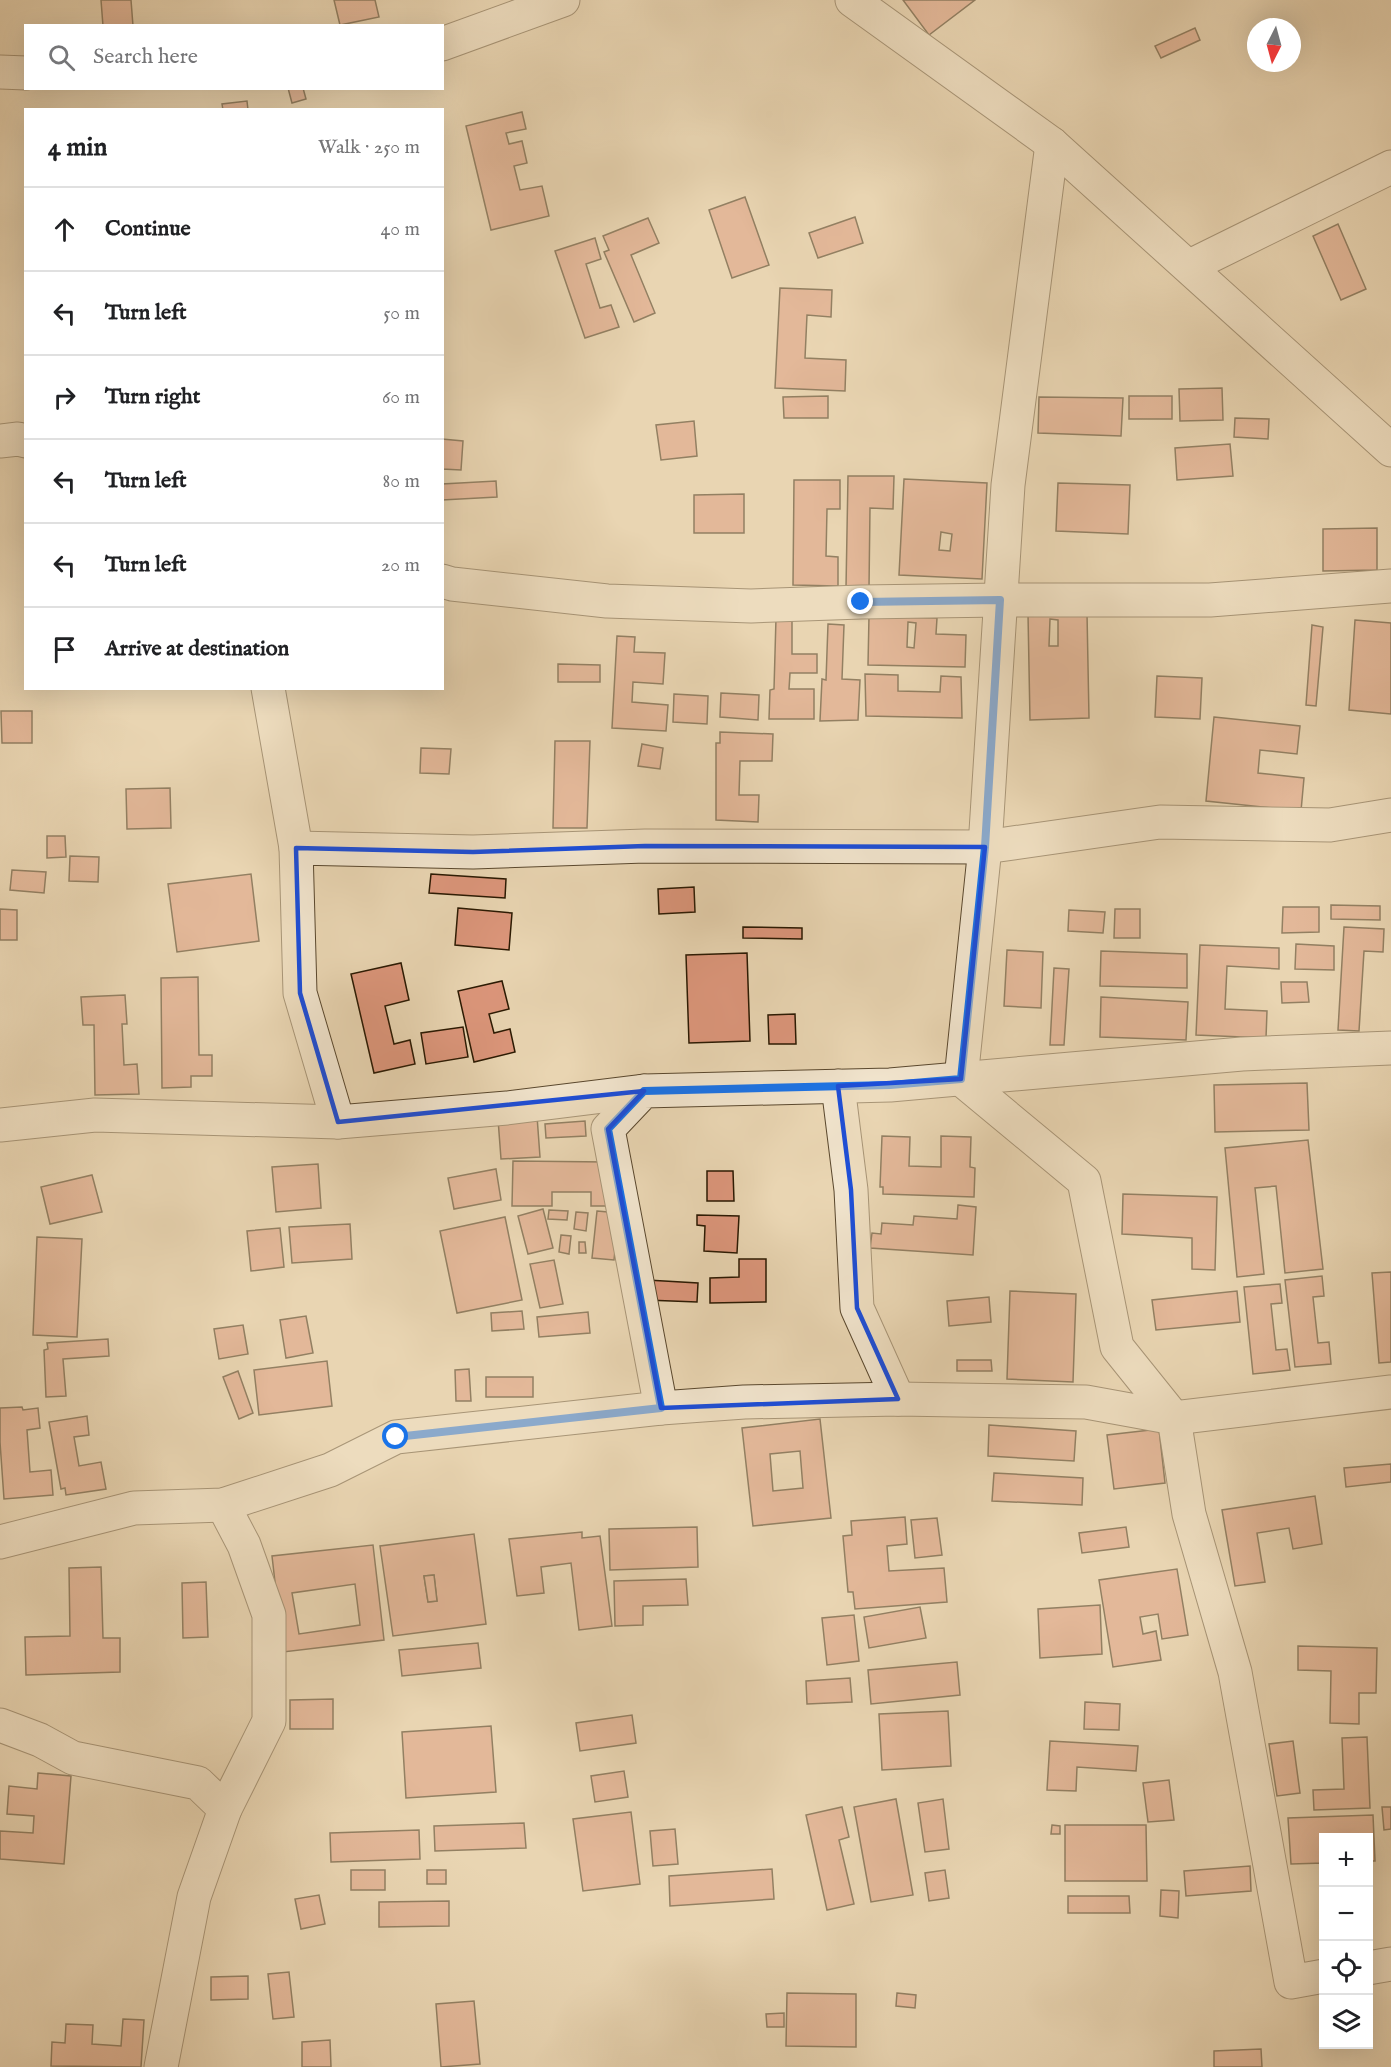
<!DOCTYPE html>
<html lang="en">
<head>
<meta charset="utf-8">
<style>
  body { margin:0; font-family:"IM FELL English",serif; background:#f6f6f6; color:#202124 }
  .controls { position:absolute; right:18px; bottom:18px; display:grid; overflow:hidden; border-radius:0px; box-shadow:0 6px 24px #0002 }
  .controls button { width:54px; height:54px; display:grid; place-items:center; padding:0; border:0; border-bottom:2px solid #e0e0e0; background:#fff; color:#202124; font:30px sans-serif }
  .compass { position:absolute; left:1247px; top:18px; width:54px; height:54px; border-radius:50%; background:#fff; box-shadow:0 6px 24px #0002; rotate:186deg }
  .stop { position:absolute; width:18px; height:18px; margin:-14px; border:4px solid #1a73e8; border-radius:50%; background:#fff }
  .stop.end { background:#1a73e8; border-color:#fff; box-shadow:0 2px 6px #0008 }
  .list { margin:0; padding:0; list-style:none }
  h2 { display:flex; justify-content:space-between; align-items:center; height:78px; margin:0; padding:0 24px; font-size:26px }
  h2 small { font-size:20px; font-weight:400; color:#757577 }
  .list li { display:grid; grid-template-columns:39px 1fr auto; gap:18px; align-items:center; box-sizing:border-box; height:84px; padding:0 24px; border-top:2px solid #e0e0e0 }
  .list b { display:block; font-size:22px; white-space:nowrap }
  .list em { font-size:20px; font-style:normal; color:#757577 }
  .icon { flex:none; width:33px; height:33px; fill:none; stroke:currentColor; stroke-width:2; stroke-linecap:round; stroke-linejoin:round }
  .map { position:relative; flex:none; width:1391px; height:2067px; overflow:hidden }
  .search { position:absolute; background:#fff; box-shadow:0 6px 24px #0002; left:24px; top:24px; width:420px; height:66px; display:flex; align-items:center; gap:15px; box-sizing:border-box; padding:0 21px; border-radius:0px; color:#757577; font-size:22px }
  .panel { position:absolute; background:#fff; box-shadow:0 6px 24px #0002; left:24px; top:108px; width:420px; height:582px; border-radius:0px }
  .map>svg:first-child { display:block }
  .building { fill:#dc967b; stroke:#2a1902; stroke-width:1.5; fill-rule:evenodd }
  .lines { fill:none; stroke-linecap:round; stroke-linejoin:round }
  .minor-casing { stroke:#5a482e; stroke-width:35 }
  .minor { stroke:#f1e4cd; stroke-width:33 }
  .route { stroke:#1a73e8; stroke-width:8 }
  .marked { fill:none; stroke:#1d4ed8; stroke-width:4.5; stroke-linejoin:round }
</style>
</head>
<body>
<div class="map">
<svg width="1391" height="2067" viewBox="0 0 1391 2067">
  <rect width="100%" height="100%" fill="#e9d5b2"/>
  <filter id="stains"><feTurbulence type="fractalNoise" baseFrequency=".00333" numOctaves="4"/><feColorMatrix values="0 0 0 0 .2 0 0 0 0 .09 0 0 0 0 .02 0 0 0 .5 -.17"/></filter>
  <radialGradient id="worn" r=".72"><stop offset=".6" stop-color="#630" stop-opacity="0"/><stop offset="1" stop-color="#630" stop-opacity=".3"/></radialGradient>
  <g class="building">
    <polygon points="101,0 131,0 133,26 103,26"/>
    <polygon points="334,0 375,0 379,17 340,25"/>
    <polygon points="903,0 975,0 929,35"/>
    <polygon points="1195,28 1200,40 1161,58 1155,46"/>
    <polygon points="288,88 303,88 306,99 292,103"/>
    <polygon points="247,101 248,110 223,110 222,104"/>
    <polygon points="522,112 526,129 506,133 509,144 522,141 527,163 514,166 520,190 542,186 549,216 491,230 466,126"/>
    <polygon points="745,197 769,265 732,278 709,210"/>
    <polygon points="855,217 863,243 818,258 809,233"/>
    <polygon points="648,218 659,243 631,255 655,313 634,322 604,252 609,250 603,236"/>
    <polygon points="1338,224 1366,289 1341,300 1313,236"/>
    <polygon points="595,238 601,259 586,264 600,308 611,305 619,327 585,338 555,251"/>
    <polygon points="780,288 832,290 831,317 807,315 805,358 846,360 845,391 775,388"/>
    <polygon points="1222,388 1223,420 1180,421 1179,389"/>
    <polygon points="828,396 828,418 784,418 783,397"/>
    <rect x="1129" y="396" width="43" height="23"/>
    <polygon points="1039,397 1123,398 1121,436 1038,433"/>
    <polygon points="1235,418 1269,419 1268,439 1234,437"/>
    <polygon points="694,421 697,456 661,460 656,425"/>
    <polygon points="442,439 463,441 461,470 442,469"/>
    <polygon points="1230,444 1233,476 1177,480 1175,448"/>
    <polygon points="848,476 894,476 893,509 870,508 869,588 846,588"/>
    <path d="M904,479L987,483L982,579L899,575ZM941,532L952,534L950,551L939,550Z"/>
    <polygon points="794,480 840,480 840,509 827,509 826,556 838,557 838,586 793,585"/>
    <polygon points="496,481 497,497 442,500 442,484"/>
    <polygon points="1058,483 1130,485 1128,534 1056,531"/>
    <polygon points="744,494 744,533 694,533 694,495"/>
    <polygon points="1377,528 1377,570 1323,571 1323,529"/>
    <path d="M1087,613L1089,718L1030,720L1028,614ZM1050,619L1058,620V646H1049Z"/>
    <path d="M869,616L937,618L936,634L966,635L965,667L868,665ZM908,622L916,623L914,648L907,647Z"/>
    <polygon points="776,618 792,619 792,654 817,654 817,673 790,673 789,689 814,689 814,719 769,719 770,690 774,689"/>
    <polygon points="1355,620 1391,623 1391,714 1349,710"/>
    <polygon points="828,624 844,625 842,679 860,680 858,720 820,721 822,679 826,680"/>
    <polygon points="1312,625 1323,627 1316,706 1306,705"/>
    <polygon points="617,636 635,637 634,652 665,653 663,684 633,682 632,702 668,705 666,731 612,728"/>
    <polygon points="558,664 600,665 600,682 558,682"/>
    <polygon points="865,674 898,675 898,691 940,692 941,676 961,677 962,718 866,716"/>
    <polygon points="1157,676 1202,678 1200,719 1155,717"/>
    <polygon points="721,693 759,695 758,720 720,717"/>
    <polygon points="674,694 708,696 707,724 673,722"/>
    <polygon points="1,711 32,711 32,743 2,743"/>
    <polygon points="1214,717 1300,726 1297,754 1260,750 1258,773 1304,778 1301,811 1206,801"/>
    <polygon points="720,732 773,734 772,761 740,761 739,795 759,795 758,822 716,820 716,743 720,743"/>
    <polygon points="555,741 590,741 587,828 553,828"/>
    <polygon points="642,744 663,748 660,769 638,766"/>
    <polygon points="421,748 451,749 449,774 420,773"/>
    <polygon points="170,788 171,828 127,829 126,789"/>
    <polygon points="47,836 65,836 66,857 47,858"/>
    <polygon points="70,856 99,857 98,882 69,881"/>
    <polygon points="12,870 46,872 44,893 10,890"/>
    <polygon points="251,874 259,941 177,952 168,884"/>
    <polygon points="431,874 506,879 505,898 429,893"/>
    <polygon points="694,887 695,912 659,914 658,889"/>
    <polygon points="1331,905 1380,906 1380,920 1331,919"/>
    <polygon points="1283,907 1319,907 1319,932 1282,933"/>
    <polygon points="458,908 512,913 509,950 455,945"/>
    <polygon points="0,909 17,910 17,940 0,940"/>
    <polygon points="1115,909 1140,909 1140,938 1114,938"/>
    <polygon points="1069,910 1105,912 1103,933 1068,931"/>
    <polygon points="743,927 802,928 802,939 743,938"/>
    <polygon points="1344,927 1384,929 1383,952 1364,951 1359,1031 1338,1030"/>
    <polygon points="1296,944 1334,946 1334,970 1295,969"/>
    <polygon points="1200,945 1279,948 1279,969 1227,966 1225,1009 1267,1011 1266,1038 1196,1035"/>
    <polygon points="1007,950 1043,952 1041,1008 1004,1006"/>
    <polygon points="1101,951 1187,954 1187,988 1100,986"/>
    <polygon points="747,953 750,1041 689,1043 686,955"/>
    <polygon points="401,963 409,1000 385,1006 394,1044 410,1040 415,1064 374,1073 351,974"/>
    <polygon points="1054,968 1069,969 1064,1045 1050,1045"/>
    <polygon points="198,977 199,1055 212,1055 212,1076 191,1076 191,1087 162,1088 161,978"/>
    <polygon points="502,981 509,1009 489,1014 494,1033 510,1029 515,1052 474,1062 458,991"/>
    <polygon points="1281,982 1307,982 1309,1002 1282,1003"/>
    <polygon points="125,995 127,1024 122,1024 124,1065 137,1064 139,1094 95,1095 94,1025 83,1025 81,997"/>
    <polygon points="1101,997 1188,1002 1186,1040 1100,1037"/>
    <polygon points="795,1014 796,1044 769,1044 768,1015"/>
    <polygon points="463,1027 468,1057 426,1064 421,1033"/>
    <polygon points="1307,1083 1309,1130 1215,1132 1214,1085"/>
    <polygon points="537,1116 540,1157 501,1159 498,1119"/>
    <polygon points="585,1121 586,1136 546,1138 545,1124"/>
    <polygon points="882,1136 910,1137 909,1166 941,1167 941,1136 971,1137 970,1167 975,1168 974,1197 883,1194 883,1187 880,1187"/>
    <polygon points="1308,1140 1323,1269 1285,1273 1276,1186 1255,1188 1264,1274 1237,1277 1225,1148"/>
    <polygon points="513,1161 607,1162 606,1206 591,1206 591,1192 552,1192 552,1206 512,1206"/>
    <polygon points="318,1164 321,1208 276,1212 272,1167"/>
    <polygon points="496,1169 501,1200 454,1209 448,1178"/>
    <polygon points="707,1171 733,1171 734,1201 707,1201"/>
    <polygon points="92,1175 102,1212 50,1224 41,1187"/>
    <polygon points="1123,1194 1217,1197 1215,1270 1192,1269 1192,1238 1122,1234"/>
    <polygon points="958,1205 976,1207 973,1255 870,1248 872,1233 881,1234 882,1223 913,1225 914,1216 957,1219"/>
    <polygon points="543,1209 553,1248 528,1254 518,1216"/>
    <polygon points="549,1210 568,1211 567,1220 548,1219"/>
    <polygon points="597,1211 619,1213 614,1260 592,1258"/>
    <polygon points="576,1212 588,1213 586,1231 574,1229"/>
    <polygon points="697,1215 739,1216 737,1253 704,1251 705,1226 697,1225"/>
    <polygon points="505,1217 522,1300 457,1313 440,1231"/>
    <polygon points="350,1224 352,1259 292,1263 289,1227"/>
    <polygon points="280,1228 284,1267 251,1271 247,1231"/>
    <polygon points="561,1235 571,1236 569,1254 559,1252"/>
    <polygon points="37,1237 82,1239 77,1337 33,1335"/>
    <polygon points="579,1242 585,1242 586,1253 579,1253"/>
    <polygon points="739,1259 766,1259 766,1302 710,1303 710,1278 739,1277"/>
    <polygon points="554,1260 563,1304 540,1308 530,1264"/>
    <polygon points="1391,1272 1391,1362 1379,1363 1372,1273"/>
    <polygon points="1322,1276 1324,1296 1313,1297 1318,1343 1329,1342 1331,1364 1295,1367 1285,1280"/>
    <polygon points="647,1280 698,1283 697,1302 646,1300"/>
    <polygon points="1280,1284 1282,1303 1271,1304 1276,1350 1287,1349 1290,1370 1253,1374 1244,1287"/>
    <polygon points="1010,1291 1076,1294 1073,1382 1007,1379"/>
    <polygon points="1237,1291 1240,1322 1156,1330 1152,1300"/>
    <polygon points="989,1297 991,1322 949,1326 947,1301"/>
    <polygon points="522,1311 524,1329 492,1331 491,1313"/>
    <polygon points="588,1312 590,1333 539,1337 537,1317"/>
    <polygon points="306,1316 313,1353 286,1358 280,1320"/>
    <polygon points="243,1325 248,1354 219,1359 214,1329"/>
    <polygon points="108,1339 109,1356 63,1359 66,1396 46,1397 44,1350 48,1349 47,1343"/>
    <polygon points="957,1360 991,1360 992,1371 957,1371"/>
    <polygon points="327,1361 332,1406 259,1415 254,1370"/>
    <polygon points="469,1369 471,1401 456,1401 455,1370"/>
    <polygon points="238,1371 253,1413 239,1419 223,1377"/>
    <rect x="486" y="1377" width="47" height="20"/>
    <polygon points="22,1407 23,1410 38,1408 40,1428 27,1430 30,1472 51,1470 53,1495 4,1499 0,1442 0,1408"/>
    <polygon points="87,1416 89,1435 74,1437 79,1466 101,1462 106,1489 66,1495 65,1488 61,1489 49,1422"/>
    <path d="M820,1419L831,1518L753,1526L742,1428ZM800,1451L803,1488L773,1491L770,1454Z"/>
    <polygon points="989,1425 1076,1431 1074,1461 988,1456"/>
    <polygon points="1159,1429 1165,1483 1114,1489 1107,1435"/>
    <polygon points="1391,1464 1391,1482 1346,1487 1344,1468"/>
    <polygon points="994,1473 1083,1478 1082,1505 992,1501"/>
    <polygon points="1315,1496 1322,1544 1293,1549 1289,1528 1257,1533 1265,1582 1235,1586 1222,1510"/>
    <polygon points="905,1517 907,1544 887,1546 889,1571 944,1568 947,1602 855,1609 853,1592 848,1592 843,1536 852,1535 851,1521"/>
    <polygon points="937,1518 942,1555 915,1558 911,1520"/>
    <polygon points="697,1527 698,1567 610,1570 609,1529"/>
    <polygon points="1126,1527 1129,1547 1082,1553 1079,1533"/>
    <polygon points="582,1532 582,1538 600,1536 612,1626 579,1630 571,1563 541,1567 544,1593 517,1596 509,1539"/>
    <path d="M474,1534L486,1624L393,1636L380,1546ZM434,1575L437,1601L428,1602L424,1576Z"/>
    <path d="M373,1545L384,1640L283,1652L272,1556ZM355,1584L360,1625L299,1634L292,1593Z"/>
    <polygon points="101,1567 103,1638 120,1638 120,1672 26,1675 25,1637 70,1636 69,1568"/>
    <polygon points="1177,1569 1188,1635 1162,1639 1158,1614 1140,1617 1143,1634 1156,1631 1161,1660 1113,1667 1099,1580"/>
    <polygon points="434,1575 437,1601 428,1602 424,1576"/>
    <polygon points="686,1579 688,1605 643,1606 643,1625 615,1626 614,1581"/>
    <polygon points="206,1582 208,1637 183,1638 182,1583"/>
    <polygon points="1100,1605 1102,1654 1040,1658 1038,1609"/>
    <polygon points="920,1607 926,1638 869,1648 864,1617"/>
    <polygon points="854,1615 859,1661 827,1665 822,1618"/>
    <polygon points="478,1643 481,1668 402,1676 399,1650"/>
    <polygon points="1298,1646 1377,1648 1376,1693 1359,1693 1359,1724 1330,1723 1331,1671 1298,1670"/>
    <polygon points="957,1662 960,1695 871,1704 868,1670"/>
    <polygon points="850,1678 852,1702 807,1704 806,1681"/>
    <polygon points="333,1699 333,1729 290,1729 290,1700"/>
    <polygon points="1085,1702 1120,1704 1119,1730 1084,1729"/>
    <polygon points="948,1711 951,1766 882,1770 879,1714"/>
    <polygon points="632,1715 636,1743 580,1751 576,1723"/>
    <polygon points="491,1726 496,1792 406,1798 402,1732"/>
    <polygon points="1367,1737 1370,1808 1314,1810 1313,1790 1344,1789 1342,1738"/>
    <polygon points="1050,1741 1138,1746 1136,1771 1077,1767 1076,1791 1047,1790"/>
    <polygon points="1293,1741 1300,1793 1277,1796 1269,1744"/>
    <polygon points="624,1771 628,1797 595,1802 591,1776"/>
    <polygon points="38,1773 71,1776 64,1864 0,1859 0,1831 33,1833 34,1816 7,1814 9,1786 37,1789"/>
    <polygon points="1169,1780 1174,1820 1148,1822 1143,1783"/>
    <polygon points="896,1799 913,1895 871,1902 854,1807"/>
    <polygon points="943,1799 949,1849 925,1852 918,1803"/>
    <polygon points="842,1807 849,1837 839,1840 854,1904 827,1910 806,1815"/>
    <polygon points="1382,1807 1391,1807 1391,1829 1384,1830"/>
    <polygon points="631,1812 640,1884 583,1891 573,1819"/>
    <polygon points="1373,1815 1375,1861 1368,1861 1368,1838 1324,1838 1324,1863 1291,1864 1288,1818"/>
    <polygon points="524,1823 526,1848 435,1851 434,1826"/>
    <polygon points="1052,1825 1060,1826 1060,1834 1051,1834"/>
    <polygon points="1065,1825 1146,1825 1147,1881 1065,1881"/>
    <polygon points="675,1829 678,1864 653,1866 650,1831"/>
    <polygon points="419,1830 420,1859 331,1862 330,1833"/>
    <polygon points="1250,1866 1251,1891 1186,1896 1184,1871"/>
    <polygon points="772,1869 774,1899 670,1906 669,1876"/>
    <rect x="351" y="1870" width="34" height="20"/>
    <rect x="427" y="1870" width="19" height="14"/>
    <polygon points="945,1870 949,1898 929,1901 925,1873"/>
    <polygon points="1161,1890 1179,1891 1178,1918 1160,1916"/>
    <polygon points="319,1895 325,1924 301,1929 295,1899"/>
    <polygon points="1068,1896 1129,1896 1130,1913 1068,1913"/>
    <polygon points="449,1901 449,1926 379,1927 379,1902"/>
    <polygon points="289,1972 294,2017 273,2019 268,1974"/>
    <polygon points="248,1976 248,1999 211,2000 211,1977"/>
    <polygon points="787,1993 856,1994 856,2047 786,2046"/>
    <polygon points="897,1993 916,1995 915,2008 896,2006"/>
    <polygon points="474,2001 480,2064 441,2067 436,2004"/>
    <polygon points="784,2013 784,2027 767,2027 766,2014"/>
    <polygon points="123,2019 144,2020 141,2067 51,2066 52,2042 65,2043 66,2024 93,2025 92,2044 121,2046"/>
    <polygon points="330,2040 331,2067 302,2067 302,2042"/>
    <polygon points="1261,2049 1262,2067 1214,2067 1214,2051"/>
  </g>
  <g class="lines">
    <defs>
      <g id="minor">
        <polyline points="852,0 1052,144 1391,450"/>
        <polyline points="442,44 563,0"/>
        <polyline points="0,72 26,73"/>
        <polyline points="1190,266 1391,167"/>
        <polyline points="0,441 18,439 26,441"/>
        <polyline points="442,581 452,584 607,601 751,606 861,602 1001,600 1210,600 1391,586"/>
        <polyline points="268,688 296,848"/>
        <polyline points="838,1086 851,1190 857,1308 898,1399"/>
        <polyline points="338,1122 300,993 296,848 473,852 645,846 985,847 1008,485 1052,144"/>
        <polyline points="0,1125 95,1115 338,1122 507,1108 644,1091"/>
        <polyline points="661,1408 744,1402 898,1399 1086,1402 1174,1418 1391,1392"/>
        <polyline points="0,1542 134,1508 223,1505 330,1470 396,1437 661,1408 608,1129 644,1091 890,1085 1242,1054 1391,1048"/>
        <polyline points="0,1725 40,1740 73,1758 198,1783 225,1809"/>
        <polyline points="1368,1968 1391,1964"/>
        <polyline points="1324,1976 1291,1982 1235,1672 1189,1514 1174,1418 1117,1347 1084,1181 961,1079 985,847 1160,822 1330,825 1391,815"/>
        <polyline points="161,2067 194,1897 225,1809 269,1721 269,1615 244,1545 223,1505"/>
      </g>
    </defs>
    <use href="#minor" class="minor-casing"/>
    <use href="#minor" class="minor"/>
  </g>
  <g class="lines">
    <polyline class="route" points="396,1437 661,1408 608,1129 644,1091 890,1085 961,1079 985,847 1000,600 861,602"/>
  </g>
  <path d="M0 0H1391V2067H0ZM645,846L985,847L961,1079L838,1086L851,1190L857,1308L898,1399L661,1408L608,1129L644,1091L338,1122L300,993L296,848L473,852Z" fill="#e9d5b2" fill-opacity=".55" fill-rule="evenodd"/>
  <path class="marked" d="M645,846L985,847L961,1079L838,1086L851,1190L857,1308L898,1399L661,1408L608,1129L644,1091L338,1122L300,993L296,848L473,852Z"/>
  <rect width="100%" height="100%" filter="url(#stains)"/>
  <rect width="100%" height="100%" fill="url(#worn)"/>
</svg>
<div class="controls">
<button>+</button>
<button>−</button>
<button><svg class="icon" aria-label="locate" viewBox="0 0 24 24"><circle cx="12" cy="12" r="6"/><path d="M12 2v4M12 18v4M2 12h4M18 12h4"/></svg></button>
<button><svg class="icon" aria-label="layers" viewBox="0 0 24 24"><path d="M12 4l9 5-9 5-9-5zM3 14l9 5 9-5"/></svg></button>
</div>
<svg class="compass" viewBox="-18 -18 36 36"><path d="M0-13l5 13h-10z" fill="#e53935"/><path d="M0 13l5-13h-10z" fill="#757577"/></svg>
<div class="stop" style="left:396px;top:1437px"></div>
<div class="stop end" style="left:861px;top:602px"></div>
<div class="search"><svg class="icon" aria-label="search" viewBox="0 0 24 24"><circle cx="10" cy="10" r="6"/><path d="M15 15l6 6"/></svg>Search here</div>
<section class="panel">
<h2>4 min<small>Walk · 250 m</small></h2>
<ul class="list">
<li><svg class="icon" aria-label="ahead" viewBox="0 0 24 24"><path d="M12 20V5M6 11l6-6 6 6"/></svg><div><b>Continue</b></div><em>40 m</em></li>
<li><svg class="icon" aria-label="left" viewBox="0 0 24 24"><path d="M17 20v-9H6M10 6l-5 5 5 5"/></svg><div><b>Turn left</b></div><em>50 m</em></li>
<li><svg class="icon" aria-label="right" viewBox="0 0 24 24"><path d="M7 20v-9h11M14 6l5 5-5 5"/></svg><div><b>Turn right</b></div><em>60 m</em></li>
<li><svg class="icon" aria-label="left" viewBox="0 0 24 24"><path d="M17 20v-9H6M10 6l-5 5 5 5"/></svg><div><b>Turn left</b></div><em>80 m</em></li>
<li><svg class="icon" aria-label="left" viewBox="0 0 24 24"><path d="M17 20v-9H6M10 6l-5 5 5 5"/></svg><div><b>Turn left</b></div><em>20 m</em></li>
<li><svg class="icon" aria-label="arrive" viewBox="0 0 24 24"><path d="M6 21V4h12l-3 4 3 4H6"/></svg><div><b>Arrive at destination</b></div></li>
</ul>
</section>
</div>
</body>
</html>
